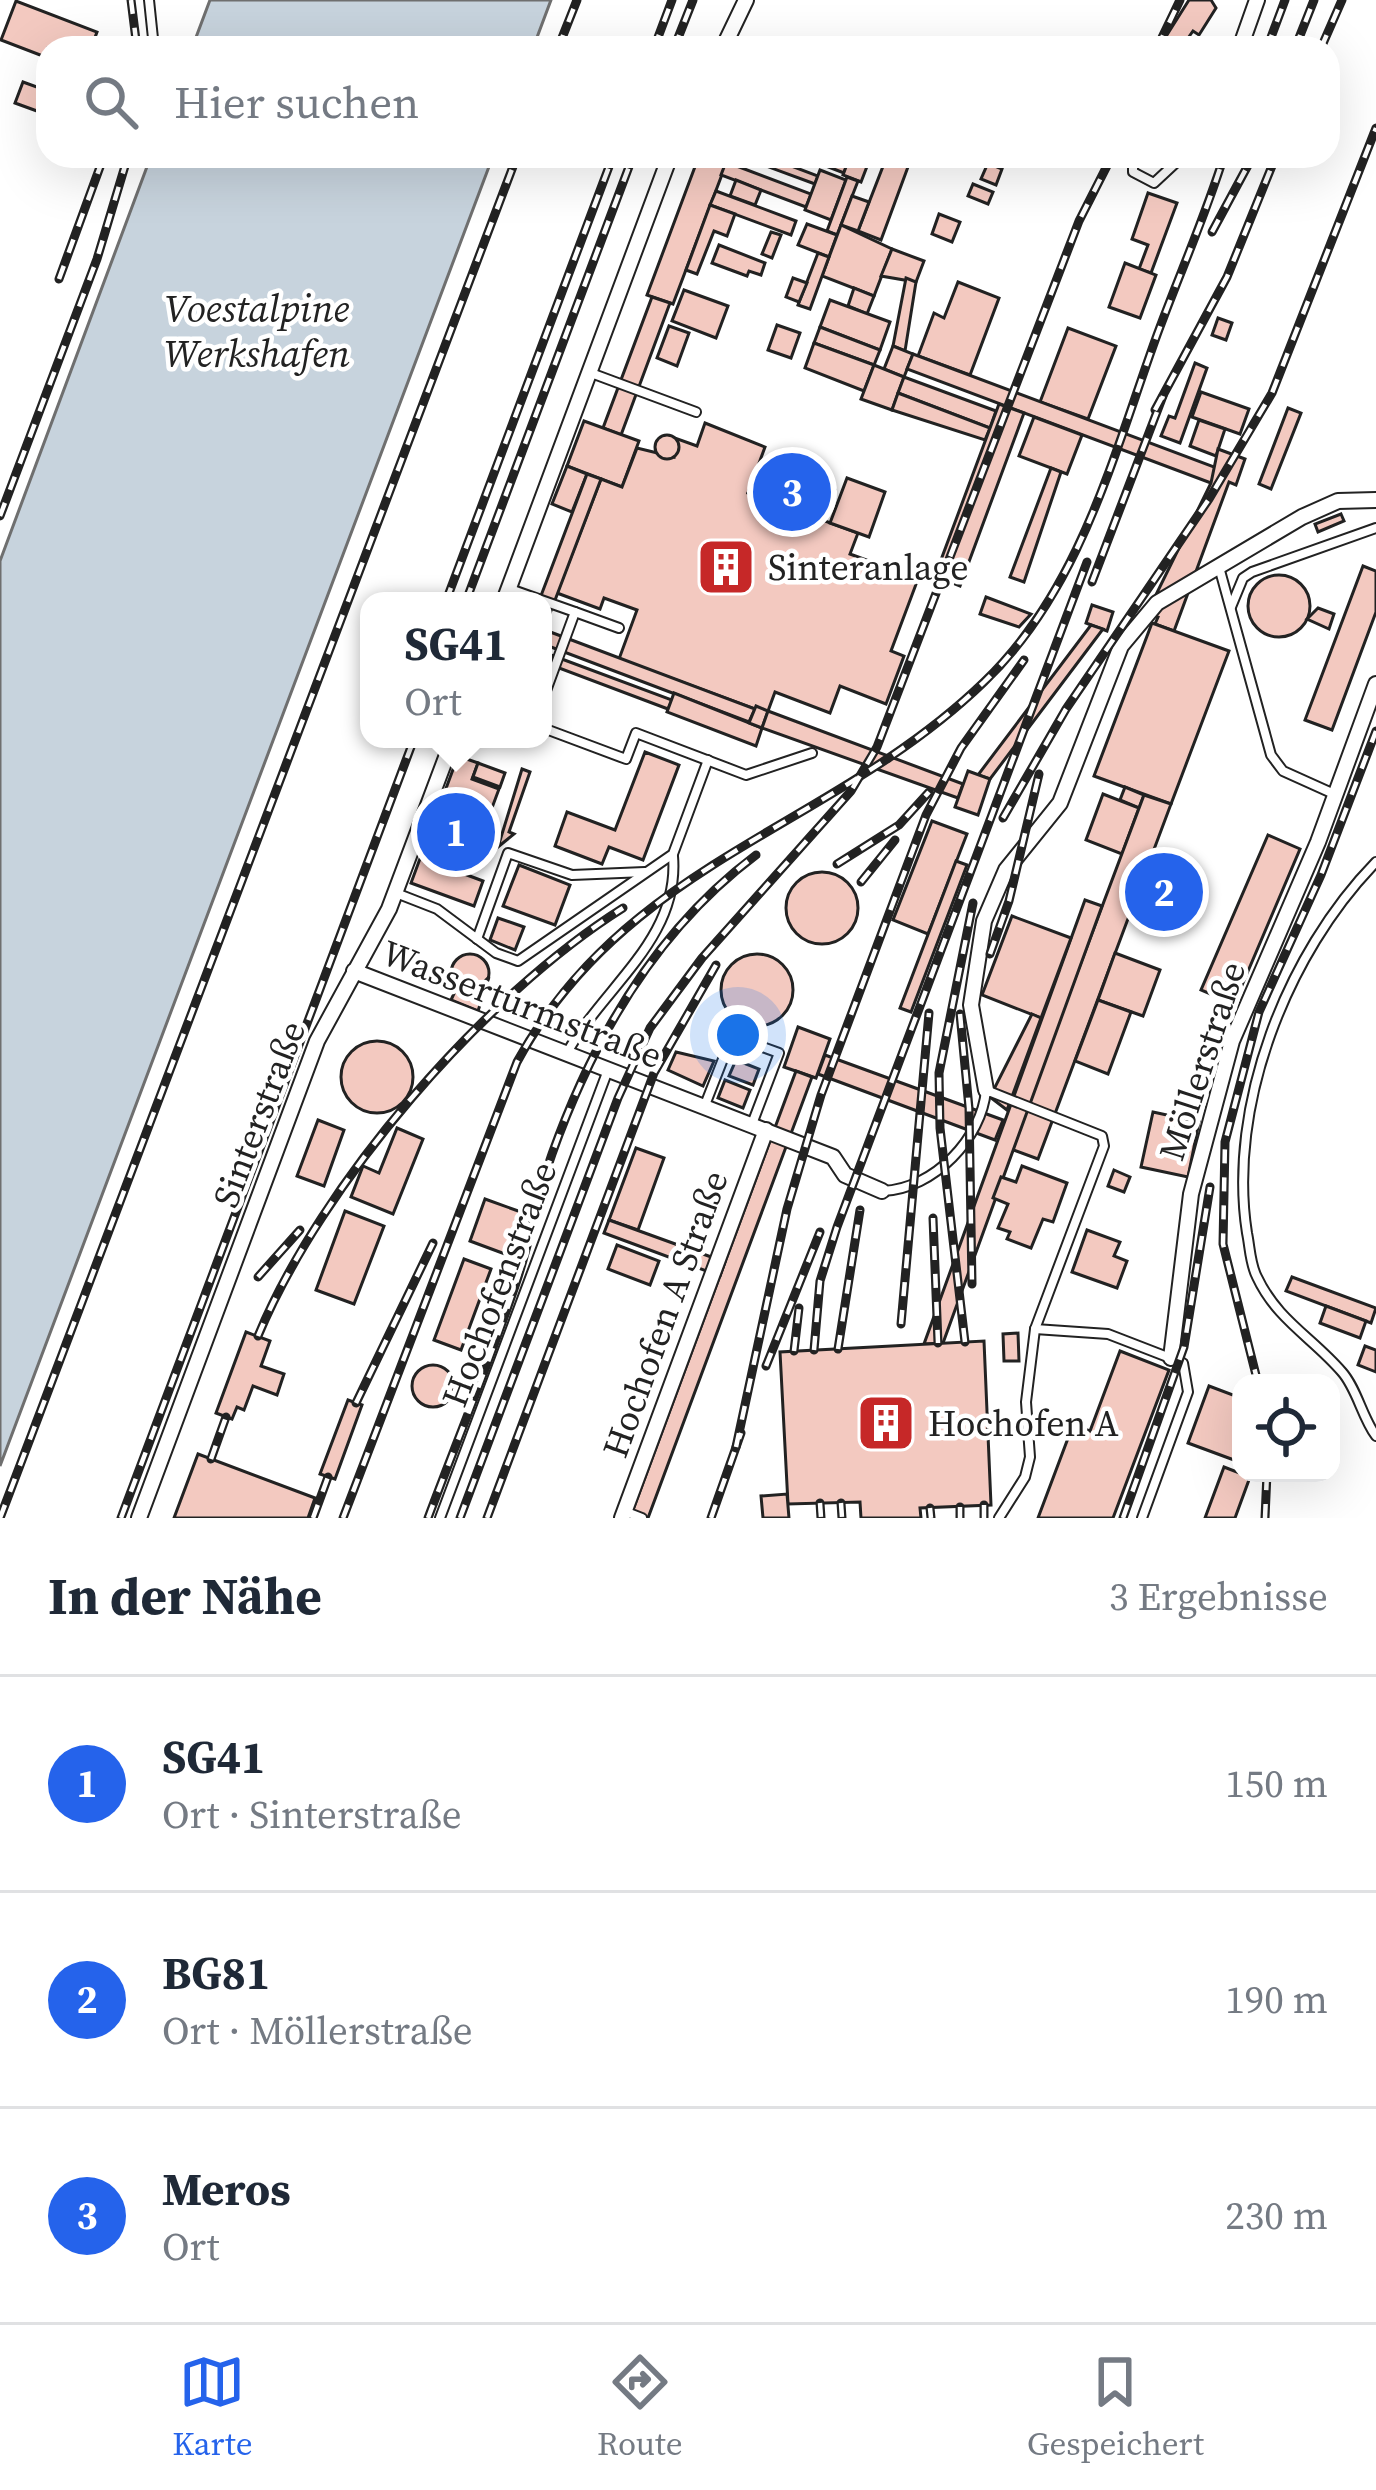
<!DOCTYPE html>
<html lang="de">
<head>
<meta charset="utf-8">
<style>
  body { margin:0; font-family:"Source Serif 4",serif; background:#f2f2f3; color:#1f2937 }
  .controls { position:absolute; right:36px; bottom:36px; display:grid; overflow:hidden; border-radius:24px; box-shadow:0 12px 48px #0002 }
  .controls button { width:108px; height:108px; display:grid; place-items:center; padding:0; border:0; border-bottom:3px solid #e0e1e3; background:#fff; color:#1f2937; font:60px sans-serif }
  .you { position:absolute; left:738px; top:1035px; width:42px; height:42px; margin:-30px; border:9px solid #fff; border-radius:50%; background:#1a73e8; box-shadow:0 0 0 18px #1a73e833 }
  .badge { display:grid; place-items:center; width:78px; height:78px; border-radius:50%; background:#2563eb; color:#fff; font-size:39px; font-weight:700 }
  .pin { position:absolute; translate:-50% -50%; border:6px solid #fff; box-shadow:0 3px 12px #0006 }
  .popup { position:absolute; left:360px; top:592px; width:192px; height:156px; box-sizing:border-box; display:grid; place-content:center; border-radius:24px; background:#fff; filter:drop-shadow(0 3px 9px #0005); font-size:39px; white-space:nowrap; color:#747a83 }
  .popup b { font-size:45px; color:#1f2937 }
  .popup::after { content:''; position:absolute; left:50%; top:100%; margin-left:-24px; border:24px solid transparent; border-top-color:#fff }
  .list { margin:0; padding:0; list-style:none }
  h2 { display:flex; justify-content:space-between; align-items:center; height:156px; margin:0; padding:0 48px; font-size:51px }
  h2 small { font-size:39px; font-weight:400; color:#747a83 }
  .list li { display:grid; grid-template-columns:78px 1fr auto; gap:36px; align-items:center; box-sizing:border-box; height:216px; padding:0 48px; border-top:3px solid #e0e1e3 }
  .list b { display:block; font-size:45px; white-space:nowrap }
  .list p { margin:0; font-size:39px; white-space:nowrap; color:#747a83 }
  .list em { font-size:39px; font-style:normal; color:#747a83 }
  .icon { flex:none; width:66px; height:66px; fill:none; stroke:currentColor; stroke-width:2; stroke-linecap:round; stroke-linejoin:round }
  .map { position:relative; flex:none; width:1376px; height:1518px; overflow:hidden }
  .search { position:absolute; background:#fff; box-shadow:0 12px 48px #0002; left:36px; right:36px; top:36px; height:132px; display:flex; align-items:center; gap:30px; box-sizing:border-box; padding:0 42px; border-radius:36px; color:#747a83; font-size:45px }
  .sheet { height:804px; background:#fff }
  nav { display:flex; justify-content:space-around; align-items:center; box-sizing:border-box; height:168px; border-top:3px solid #e0e1e3; background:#fff; font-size:33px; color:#747a83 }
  nav a { display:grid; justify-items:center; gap:6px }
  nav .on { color:#2563eb }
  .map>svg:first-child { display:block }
  .water { fill:#c7d3dd; stroke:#6f6f6f; stroke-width:3 }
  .building { fill:#f3c9c0; stroke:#222; stroke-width:3 }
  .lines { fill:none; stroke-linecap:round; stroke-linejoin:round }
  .lane-casing { stroke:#222; stroke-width:12 }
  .street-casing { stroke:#222; stroke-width:18 }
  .lane { stroke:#fff; stroke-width:8 }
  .street { stroke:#fff; stroke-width:14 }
  .rail-casing { stroke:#222; stroke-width:9 }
  .rail { stroke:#fff; stroke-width:4.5; stroke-dasharray:14; stroke-linecap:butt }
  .labels { text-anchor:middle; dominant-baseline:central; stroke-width:9; stroke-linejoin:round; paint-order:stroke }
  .poi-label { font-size:36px; fill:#222; stroke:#fff; text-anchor:start }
  .street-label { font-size:36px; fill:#222; stroke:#fff }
  .water-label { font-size:39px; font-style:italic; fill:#222; stroke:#fff }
</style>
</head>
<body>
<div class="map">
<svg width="1376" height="1518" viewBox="0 0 1376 1518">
  <rect width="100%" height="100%" fill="#fff"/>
  <g class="water">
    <polygon points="210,0 551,0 533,48 192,48"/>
    <polygon points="151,156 493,156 0,1466 0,561"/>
  </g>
  <g class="building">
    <polygon points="1189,0 1211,0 1216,8 1199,35 1193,31 1181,48 1165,38"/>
    <polygon points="16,1 97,32 91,48 48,48 48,58 1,40"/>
    <polygon points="23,82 48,91 48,115 15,103"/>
    <polygon points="699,156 729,156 673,304 647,295"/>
    <polygon points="739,156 765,156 818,176 815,184"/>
    <polygon points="800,156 850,156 844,173"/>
    <polygon points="850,156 871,156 861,182 843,175"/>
    <polygon points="887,156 912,156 881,240 858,231"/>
    <polygon points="726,162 811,194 806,207 721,175"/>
    <polygon points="988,163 1002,169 996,185 981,179"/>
    <polygon points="820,170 846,180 831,220 805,210"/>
    <polygon points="847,177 858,181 837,235 827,231"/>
    <polygon points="736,180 761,190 755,205 730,196"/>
    <polygon points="973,184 993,192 988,204 968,196"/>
    <polygon points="716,191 796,221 791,235 710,205"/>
    <polygon points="1148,193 1177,203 1151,273 1139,269 1148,245 1132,239"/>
    <polygon points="852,196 869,202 858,231 841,225"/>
    <polygon points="710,205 735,214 727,236 714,231 697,274 686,270"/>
    <polygon points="939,214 960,222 952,242 932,234"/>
    <polygon points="807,224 837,235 829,257 798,245"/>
    <polygon points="841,225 892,249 874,296 822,276"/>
    <polygon points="771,232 781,235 772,258 762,254"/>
    <polygon points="719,245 765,263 761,275 749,271 747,276 712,263"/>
    <polygon points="892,249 924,261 916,282 881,276"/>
    <polygon points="818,253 829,257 810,309 798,305"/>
    <polygon points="1125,263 1156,275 1140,318 1109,307"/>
    <polygon points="793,278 807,283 799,302 786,297"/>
    <polygon points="906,278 916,282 905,351 893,346"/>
    <polygon points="958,282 999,298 970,375 918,356 934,313 944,318"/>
    <polygon points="854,288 874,296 867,314 848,306"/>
    <polygon points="684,290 728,306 716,338 672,321"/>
    <polygon points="652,297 670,303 621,435 603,428"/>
    <polygon points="830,300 890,322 880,350 820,327"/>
    <polygon points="1218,318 1232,323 1226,340 1212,335"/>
    <polygon points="777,325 800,333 791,358 768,350"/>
    <polygon points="669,326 689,333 677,366 657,358"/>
    <polygon points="820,327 880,350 874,365 814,343"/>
    <polygon points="1068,328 1116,346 1088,419 1040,402"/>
    <polygon points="814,343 874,365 864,391 805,368"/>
    <polygon points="893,346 913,354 904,377 884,369"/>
    <polygon points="913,354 1217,468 1211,483 907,369"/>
    <polygon points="1195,363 1207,368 1180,443 1161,436 1169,416 1175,418"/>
    <polygon points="874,365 904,377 892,410 861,399"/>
    <polygon points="904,377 996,411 990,428 898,393"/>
    <polygon points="1201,392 1249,409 1240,434 1192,417"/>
    <polygon points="898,393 990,428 985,440 892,410"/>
    <polygon points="999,404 1024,413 960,586 935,576"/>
    <polygon points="1288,408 1301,413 1271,489 1259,484"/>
    <polygon points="1034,417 1082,435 1067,474 1019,456"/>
    <polygon points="1199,420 1225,429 1216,456 1190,446"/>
    <polygon points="584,421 639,441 622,487 567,466"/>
    <polygon points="705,423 765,447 748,493 858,533 850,554 918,579 891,651 904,656 886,704 840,686 830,713 775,692 768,711 755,709 619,659 637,610 604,598 600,609 557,593 601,479 622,487 637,448 674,457 675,438 697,446"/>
    <circle cx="667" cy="447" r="12"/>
    <polygon points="1218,449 1245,459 1236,485 1229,482 1174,631 1155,624 1158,617 1147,613 1211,483"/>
    <polygon points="760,463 835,490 823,521 748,493"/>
    <polygon points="567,466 587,474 572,512 552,504"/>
    <polygon points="1051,468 1061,472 1024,582 1010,577"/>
    <polygon points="587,474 601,479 549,616 539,601"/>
    <polygon points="847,478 885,492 869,537 830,523"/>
    <polygon points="1341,514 1344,521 1318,532 1315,524"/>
    <polygon points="1363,566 1376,571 1376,612 1332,730 1305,720"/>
    <circle cx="1279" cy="606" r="31"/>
    <polygon points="986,597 1031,614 1019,627 980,614"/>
    <polygon points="1092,605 1113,612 1107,631 1086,623"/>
    <polygon points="1318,608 1334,614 1329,629 1307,619"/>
    <polygon points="1152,623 1229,651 1171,804 1094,776"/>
    <polygon points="1091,625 1103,629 990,779 978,775"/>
    <polygon points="545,630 755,709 749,722 543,644"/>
    <polygon points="543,652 672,700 668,709 543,662"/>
    <polygon points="674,693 762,728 756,746 667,712"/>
    <polygon points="756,706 768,711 762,728 749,723"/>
    <polygon points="768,711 963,784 958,798 762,728"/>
    <polygon points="645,752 679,765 643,860 609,847 602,864 555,846 567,812 615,830"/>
    <polygon points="458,756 478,763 472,779 499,789 467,875 483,881 474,906 411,883"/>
    <polygon points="478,763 505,773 500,787 473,777"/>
    <polygon points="522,769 530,772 509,832 514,834 498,847"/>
    <polygon points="968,771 990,779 978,815 955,807"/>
    <polygon points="1125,787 1144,795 1139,808 1120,800"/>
    <polygon points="1103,794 1139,808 1122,854 1086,840"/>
    <polygon points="1144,795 1171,804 1038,1159 1011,1149"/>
    <polygon points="932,821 967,834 928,934 893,920"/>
    <polygon points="1268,835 1300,849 1234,1004 1201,990"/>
    <polygon points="956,861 967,865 911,1012 900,1008"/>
    <polygon points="519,865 570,885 555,925 503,906"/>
    <polygon points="1146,871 1191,888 1182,913 1137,896"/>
    <circle cx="822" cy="908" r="36"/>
    <polygon points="1085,900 1102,906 943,1343 924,1344"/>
    <polygon points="1012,916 1071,938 1041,1018 982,995"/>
    <polygon points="498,918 524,927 515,950 490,940"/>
    <polygon points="1115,953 1160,970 1143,1016 1098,1000"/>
    <circle cx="757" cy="990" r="36"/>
    <circle cx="470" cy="973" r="19"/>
    <polygon points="489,977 478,1011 451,1000 457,987 473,992"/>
    <polygon points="1098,1000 1131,1012 1108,1074 1075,1061"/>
    <polygon points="1032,1014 1041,1018 1007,1110 990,1097"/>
    <polygon points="798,1027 830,1039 816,1078 784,1067"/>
    <circle cx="377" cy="1077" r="36"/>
    <polygon points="676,1052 714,1061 703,1086 668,1070"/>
    <polygon points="825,1055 1003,1120 995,1140 818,1074"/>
    <polygon points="736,1060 759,1069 753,1085 729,1076"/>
    <polygon points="796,1071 812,1077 648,1518 630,1518"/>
    <polygon points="725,1080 750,1090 743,1108 718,1098"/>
    <polygon points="1153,1112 1199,1122 1188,1177 1141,1167"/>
    <polygon points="318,1120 344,1130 324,1186 297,1176"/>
    <polygon points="397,1128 423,1139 393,1214 351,1197 363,1166 379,1173"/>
    <polygon points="636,1148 664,1158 638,1230 609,1220"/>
    <polygon points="1022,1166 1067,1183 1053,1222 1043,1219 1031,1248 1007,1239 1010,1232 998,1228 1008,1204 993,1198 1001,1177 1016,1182"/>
    <polygon points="1114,1170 1130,1177 1124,1192 1108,1186"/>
    <polygon points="485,1199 521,1212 505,1254 470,1241"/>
    <polygon points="345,1211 384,1226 354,1304 316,1290"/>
    <polygon points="609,1220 725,1262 720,1276 604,1233"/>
    <polygon points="1087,1230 1120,1242 1114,1256 1127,1261 1117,1288 1072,1272"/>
    <polygon points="617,1245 659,1261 650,1285 608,1269"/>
    <polygon points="464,1259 491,1269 461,1350 434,1340"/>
    <polygon points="1292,1277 1376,1308 1371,1323 1286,1291"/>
    <polygon points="1326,1306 1366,1321 1360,1338 1320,1323"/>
    <polygon points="246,1332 270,1341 261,1366 284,1374 277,1395 253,1386 244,1410 237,1407 232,1419 216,1413"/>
    <polygon points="1018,1333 1019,1361 1004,1361 1003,1334"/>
    <polygon points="984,1341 991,1505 920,1508 921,1518 861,1518 860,1502 788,1504 780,1352"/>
    <polygon points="1365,1346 1376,1350 1376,1372 1358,1365"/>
    <polygon points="1120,1351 1169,1370 1113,1518 1038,1518 1073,1425 1090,1431"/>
    <circle cx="433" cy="1386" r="21"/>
    <polygon points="1209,1386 1241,1398 1241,1443 1234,1460 1188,1443"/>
    <polygon points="348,1400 362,1405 335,1479 320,1474"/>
    <polygon points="198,1454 315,1498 308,1518 174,1518"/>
    <polygon points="1224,1467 1250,1477 1235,1518 1205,1518"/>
    <polygon points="787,1494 789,1518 763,1518 761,1496"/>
  </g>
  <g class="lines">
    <defs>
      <g id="lane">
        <polyline points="149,0 154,48"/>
        <polyline points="1133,156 1133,172 1154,183 1183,156"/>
        <polyline points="591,373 696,412"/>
        <polyline points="1219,567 1271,755 1283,771 1334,794"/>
        <polyline points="510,589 575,612 543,699"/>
        <polyline points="1231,607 1243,578 1252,572 1376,528"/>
        <polyline points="575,612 619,628"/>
        <polyline points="543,728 626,759 636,733 746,775 812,753"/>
        <polyline points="528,741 529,739"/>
        <path d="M1376,862C1287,953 1227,1106 1247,1233C1250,1247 1250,1264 1257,1277C1277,1320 1313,1338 1342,1372C1357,1389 1362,1417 1376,1436"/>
        <polyline points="396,893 437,909 496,953 518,961 673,854 708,760"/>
        <polyline points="477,939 508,853 572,875 645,872"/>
        <path d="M567,1053C603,987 680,939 673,856"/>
        <polyline points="705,1105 732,1036 779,1053 752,1124"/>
        <path d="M883,1191C934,1189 982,1138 986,1090L1102,1136L1104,1146L1035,1329L1026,1402L1030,1457L1025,1477L999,1518"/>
        <polyline points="1035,1329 1108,1334 1183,1363 1188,1392 1142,1518"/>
        <polyline points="624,1511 642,1518"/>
        <polyline points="440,1518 608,1070"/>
      </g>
      <g id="street">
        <polyline points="723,48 746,0"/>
        <polyline points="1240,48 1257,0"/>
        <polyline points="504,601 670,156"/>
        <polyline points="354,971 833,1157 845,1175 882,1191"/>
        <polyline points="986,1090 971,1005 984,921 1006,870 1060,803 1121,646 1157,603 1302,517 1338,501 1376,500"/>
        <polyline points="1171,1358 1191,1194 1232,1041 1318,842 1376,684"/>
        <polyline points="139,1518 317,1041 389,909 453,739"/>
        <polyline points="622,1518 766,1130"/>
      </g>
    </defs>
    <use href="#lane" class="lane-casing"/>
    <use href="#street" class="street-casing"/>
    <use href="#lane" class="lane"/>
    <use href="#street" class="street"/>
    <defs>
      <g id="rail">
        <polyline points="131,0 137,48"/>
        <polyline points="558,48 577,0"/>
        <polyline points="654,48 672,0"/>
        <polyline points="674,48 693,0"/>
        <polyline points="1157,48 1180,0"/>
        <polyline points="1267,48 1285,0"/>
        <polyline points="1295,48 1314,0"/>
        <polyline points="1321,48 1342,0"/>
        <polyline points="1212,232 1253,156"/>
        <polyline points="59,279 104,156"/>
        <polyline points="1155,410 1227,277 1276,156"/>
        <polyline points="0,516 97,259 128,156"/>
        <polyline points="1092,582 1163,396"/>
        <polyline points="446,601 613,156"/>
        <polyline points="466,601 633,156"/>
        <polyline points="1003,818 1066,709 1209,499 1272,393 1376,128"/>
        <polyline points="837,864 899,825 929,792"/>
        <polyline points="861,882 895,840"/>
        <polyline points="990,954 1009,901 1039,774"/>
        <polyline points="960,1014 969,1108 972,1284"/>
        <polyline points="933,1218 938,1343"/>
        <polyline points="258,1277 300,1230"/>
        <polyline points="901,1324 929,1013"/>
        <path d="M258,1336C321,1184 483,996 623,908"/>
        <polyline points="965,1342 940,1128 939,1073 973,903"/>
        <polyline points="838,1349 860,1210"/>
        <polyline points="814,1350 820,1281 837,1227 1087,562"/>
        <polyline points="794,1351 799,1308"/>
        <polyline points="766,1366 820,1232"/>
        <polyline points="1258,1383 1223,1244 1225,1142 1259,1012 1321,875 1376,731"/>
        <polyline points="356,1403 433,1243"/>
        <polyline points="736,1447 787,1209 821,1095 926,815 961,748 1024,660"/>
        <polyline points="211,1459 226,1417"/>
        <polyline points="820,1503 821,1518"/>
        <polyline points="841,1503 842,1518"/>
        <polyline points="984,1505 984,1518"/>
        <polyline points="960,1507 960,1518"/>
        <polyline points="930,1508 931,1518"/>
        <polyline points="0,1518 517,156"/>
        <polyline points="121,1518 414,739"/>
        <polyline points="313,1518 328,1477"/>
        <path d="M343,1518L517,1062C627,860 832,829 984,682C1080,590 1113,456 1157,335C1179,275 1205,217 1224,156"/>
        <path d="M428,1518C458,1438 491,1359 518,1277C531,1237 538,1194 552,1154C593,1039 657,929 756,855"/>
        <polyline points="460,1518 618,1098 650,1028 702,958 851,791 877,747 1079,221 1112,156"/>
        <polyline points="487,1518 654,1073 716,965"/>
        <polyline points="711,1518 741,1433"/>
        <polyline points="1123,1518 1184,1347 1210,1187"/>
        <polyline points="1265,1518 1267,1473"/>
      </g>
    </defs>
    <use href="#rail" class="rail-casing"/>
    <use href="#rail" class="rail"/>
  </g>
  <defs>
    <symbol id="building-square" viewBox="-11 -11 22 22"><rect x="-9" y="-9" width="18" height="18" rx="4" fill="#c62828" stroke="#fff"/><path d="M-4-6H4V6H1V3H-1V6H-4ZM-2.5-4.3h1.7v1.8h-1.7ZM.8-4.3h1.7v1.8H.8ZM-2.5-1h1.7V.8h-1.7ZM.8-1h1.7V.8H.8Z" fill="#fff"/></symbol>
  </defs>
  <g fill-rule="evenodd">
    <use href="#building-square" x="693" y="534" width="66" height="66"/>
    <use href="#building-square" x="853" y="1390" width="66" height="66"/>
  </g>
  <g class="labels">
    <g class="poi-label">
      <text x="768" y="567">Sinteranlage</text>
      <text x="928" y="1423">Hochofen A</text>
    </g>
    <g class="street-label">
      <text transform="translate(522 1004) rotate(21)">Wasserturmstraße</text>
      <text transform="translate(1202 1061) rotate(-72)">Möllerstraße</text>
      <text transform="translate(259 1114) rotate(-69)">Sinterstraße</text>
      <text transform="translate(499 1284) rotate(-69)">Hochofenstraße</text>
      <text transform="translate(665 1314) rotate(-70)">Hochofen A Straße</text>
    </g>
    <g class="water-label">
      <text x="257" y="308">Voestalpine<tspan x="257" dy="45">Werkshafen</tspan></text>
    </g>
  </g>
</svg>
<div class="controls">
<button><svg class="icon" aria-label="locate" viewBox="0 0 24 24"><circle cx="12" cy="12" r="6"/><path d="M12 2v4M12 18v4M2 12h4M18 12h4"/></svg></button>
</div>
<div class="you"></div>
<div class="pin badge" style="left:456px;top:832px">1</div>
<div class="popup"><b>SG41</b>Ort</div>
<div class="pin badge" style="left:1164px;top:892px">2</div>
<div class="pin badge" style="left:792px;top:492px">3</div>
<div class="search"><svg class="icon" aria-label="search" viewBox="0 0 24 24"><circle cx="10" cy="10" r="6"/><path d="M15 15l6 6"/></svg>Hier suchen</div>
</div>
<section class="sheet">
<h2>In der Nähe<small>3 Ergebnisse</small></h2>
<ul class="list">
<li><span class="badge">1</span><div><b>SG41</b><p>Ort · Sinterstraße</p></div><em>150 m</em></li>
<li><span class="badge">2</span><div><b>BG81</b><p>Ort · Möllerstraße</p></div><em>190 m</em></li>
<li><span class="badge">3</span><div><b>Meros</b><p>Ort</p></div><em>230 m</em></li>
</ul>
</section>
<nav>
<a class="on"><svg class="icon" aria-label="map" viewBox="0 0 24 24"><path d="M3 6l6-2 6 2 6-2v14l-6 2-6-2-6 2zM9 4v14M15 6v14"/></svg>Karte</a>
<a><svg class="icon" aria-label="directions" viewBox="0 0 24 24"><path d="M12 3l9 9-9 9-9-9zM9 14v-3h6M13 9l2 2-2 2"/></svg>Route</a>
<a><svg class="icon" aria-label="saved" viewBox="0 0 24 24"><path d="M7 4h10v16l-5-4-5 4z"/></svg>Gespeichert</a>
</nav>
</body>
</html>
